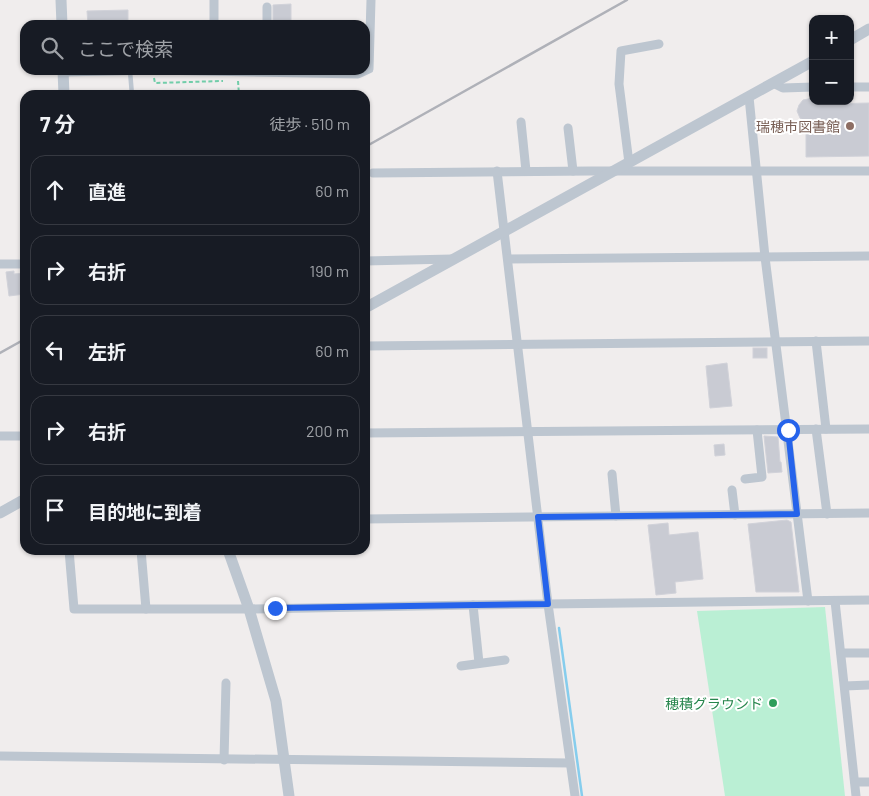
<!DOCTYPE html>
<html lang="ja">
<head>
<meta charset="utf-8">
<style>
  body { margin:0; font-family:Barlow,"Noto Sans JP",sans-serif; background:#20242c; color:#f1f3f6 }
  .controls { position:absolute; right:15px; top:15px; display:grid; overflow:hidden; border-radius:10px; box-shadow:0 1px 4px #0004 }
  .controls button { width:45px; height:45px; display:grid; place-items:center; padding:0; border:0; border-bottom:1px solid #363941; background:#171b24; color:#f1f3f6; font:25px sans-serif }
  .stop { position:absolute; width:15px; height:15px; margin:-11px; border:4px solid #2563eb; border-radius:50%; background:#fff }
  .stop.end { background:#2563eb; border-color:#fff; box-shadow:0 1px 5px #0008 }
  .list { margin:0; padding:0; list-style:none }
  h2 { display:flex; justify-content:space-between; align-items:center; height:65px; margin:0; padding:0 20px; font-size:21px }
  h2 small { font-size:16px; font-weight:400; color:#9ea1a6 }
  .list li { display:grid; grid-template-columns:32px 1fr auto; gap:15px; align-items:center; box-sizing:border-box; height:70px; margin:0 10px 10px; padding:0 10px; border:1px solid #363941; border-radius:15px }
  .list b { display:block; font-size:19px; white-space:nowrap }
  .list em { font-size:16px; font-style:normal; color:#9ea1a6 }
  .icon { flex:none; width:28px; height:28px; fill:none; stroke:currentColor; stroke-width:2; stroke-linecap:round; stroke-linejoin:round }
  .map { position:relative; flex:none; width:869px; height:796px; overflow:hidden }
  .search { position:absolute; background:#171b24; box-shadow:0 1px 4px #0004; left:20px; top:20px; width:350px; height:55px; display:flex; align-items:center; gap:12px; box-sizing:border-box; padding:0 18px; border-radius:15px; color:#9ea1a6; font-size:19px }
  .panel { position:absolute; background:#171b24; box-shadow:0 1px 4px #0004; left:20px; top:90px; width:350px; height:465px; border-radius:15px }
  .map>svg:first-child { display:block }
  .green { fill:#baefd4 }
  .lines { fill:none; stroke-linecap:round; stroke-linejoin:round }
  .stream { stroke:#86cded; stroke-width:2.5 }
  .building { fill:#c9cbd3; stroke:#d1d2d9 }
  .path { stroke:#71cda9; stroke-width:2; stroke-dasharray:4 2.5; stroke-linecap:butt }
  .service { stroke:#bdc6d0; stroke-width:4.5 }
  .minor { stroke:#bdc6d0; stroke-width:9 }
  .tertiary { stroke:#bdc6d0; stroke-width:11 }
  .rail { stroke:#afb1b8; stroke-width:2.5 }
  .route { stroke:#2563eb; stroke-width:6 }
  .education-dot { fill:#8d6e63; stroke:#fff; stroke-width:2 }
  .leisure-dot { fill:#2e9e5b; stroke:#fff; stroke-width:2 }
  .labels { text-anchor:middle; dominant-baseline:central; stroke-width:4; stroke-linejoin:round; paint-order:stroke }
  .education-label { font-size:14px; fill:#785e54; stroke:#fff; text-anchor:end }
  .leisure-label { font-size:14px; fill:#27864d; stroke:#fff; text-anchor:end }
</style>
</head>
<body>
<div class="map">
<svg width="869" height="796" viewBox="0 0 869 796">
  <rect width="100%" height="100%" fill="#f0eded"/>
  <polygon class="green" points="825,607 845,796 725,796 697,611"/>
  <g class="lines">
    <polyline class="stream" points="559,628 582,796"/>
  </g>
  <g class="building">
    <polygon points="291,4 291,25 273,25 273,5"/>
    <polygon points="128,10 128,25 88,25 87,11"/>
    <polygon points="813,98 813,101 818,101 820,104 869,103 869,156 806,157 806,122 800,118 797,111 799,105 803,100"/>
    <polygon points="14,271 14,274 25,273 25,294 9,296 6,272"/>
    <rect x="753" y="348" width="14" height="10"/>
    <polygon points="727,363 732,406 710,408 706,366"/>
    <polygon points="764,436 778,437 780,462 781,462 782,472 768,473"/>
    <polygon points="724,444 725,455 715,456 714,445"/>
    <polygon points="787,520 791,522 799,592 756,592 748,524"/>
    <polygon points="668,523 669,535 698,532 703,579 675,582 676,593 656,595 648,525"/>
  </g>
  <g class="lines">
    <g class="path">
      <polyline points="154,78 155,83 223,81"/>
      <polyline points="238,81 239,95"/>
    </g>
    <polyline class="service" points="130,71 132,95"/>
    <g class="minor">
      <polyline points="214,0 214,25"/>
      <polyline points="267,7 267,25"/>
      <polyline points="63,72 154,70 358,74 369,69 371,0"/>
      <polyline points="773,83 783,88 813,87"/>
      <polyline points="850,87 869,87"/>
      <polyline points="749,97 765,257 808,601"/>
      <polyline points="521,122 526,171"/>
      <polyline points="568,128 573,171"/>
      <polyline points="629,163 619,84 621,51 659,44"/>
      <polyline points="497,171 548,604 575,796"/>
      <polyline points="373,173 591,171 869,171"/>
      <polyline points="508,259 869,256"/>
      <polyline points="365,261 452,259"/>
      <polyline points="0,264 25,264"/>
      <polyline points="816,341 826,429"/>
      <polyline points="365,346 869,341"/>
      <polyline points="816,429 827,514"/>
      <polyline points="365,433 869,429"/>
      <polyline points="0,436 25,436"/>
      <polyline points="612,474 616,516"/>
      <polyline points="745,479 762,477 757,430"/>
      <polyline points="732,490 735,515"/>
      <polyline points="365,519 869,513"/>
      <polyline points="69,550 74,609 249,609 473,605 869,600"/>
      <polyline points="141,550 146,609"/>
      <polyline points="835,601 856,796"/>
      <polyline points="473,605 479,663"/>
      <polyline points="841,653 869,653"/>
      <polyline points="461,666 505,660"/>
      <polyline points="845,686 869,685"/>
      <polyline points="0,756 570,763"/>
      <polyline points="224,760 226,683"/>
      <polyline points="855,782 869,782"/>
    </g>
    <g class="tertiary">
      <polyline points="61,0 62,25"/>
      <polyline points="850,40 869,29"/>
      <polyline points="63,70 64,95"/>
      <polyline points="365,308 813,61"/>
      <polyline points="0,513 25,499"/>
      <polyline points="228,550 249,609 276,701 289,796"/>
    </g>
    <g class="rail">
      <polyline points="365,147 627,0"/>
      <polyline points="0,353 25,339"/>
    </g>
  </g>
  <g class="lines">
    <polyline class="route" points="275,608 548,604 538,517 797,514 788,430"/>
  </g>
  <circle class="education-dot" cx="850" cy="126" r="5"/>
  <circle class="leisure-dot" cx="773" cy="703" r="5"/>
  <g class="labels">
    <g class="education-label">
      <text x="840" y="126">瑞穂市図書館</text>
    </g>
    <g class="leisure-label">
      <text x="763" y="703">穂積グラウンド</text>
    </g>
  </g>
</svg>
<div class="controls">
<button>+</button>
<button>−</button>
</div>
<div class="stop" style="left:788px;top:430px"></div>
<div class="stop end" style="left:275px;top:608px"></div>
<div class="search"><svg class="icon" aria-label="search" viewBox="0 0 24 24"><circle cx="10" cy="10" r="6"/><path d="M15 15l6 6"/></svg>ここで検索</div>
<section class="panel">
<h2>7 分<small>徒歩 · 510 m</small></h2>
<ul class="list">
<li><svg class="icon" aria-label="ahead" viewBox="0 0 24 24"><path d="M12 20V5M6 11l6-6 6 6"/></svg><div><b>直進</b></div><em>60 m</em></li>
<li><svg class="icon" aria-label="right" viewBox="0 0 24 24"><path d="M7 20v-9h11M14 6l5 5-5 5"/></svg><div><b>右折</b></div><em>190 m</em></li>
<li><svg class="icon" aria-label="left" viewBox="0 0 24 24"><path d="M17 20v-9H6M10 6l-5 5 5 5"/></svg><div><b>左折</b></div><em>60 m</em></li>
<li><svg class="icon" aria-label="right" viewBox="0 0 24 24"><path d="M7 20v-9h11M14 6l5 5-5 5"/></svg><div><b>右折</b></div><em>200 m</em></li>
<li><svg class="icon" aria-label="arrive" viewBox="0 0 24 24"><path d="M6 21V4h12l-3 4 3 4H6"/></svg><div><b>目的地に到着</b></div></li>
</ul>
</section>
</div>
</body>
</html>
